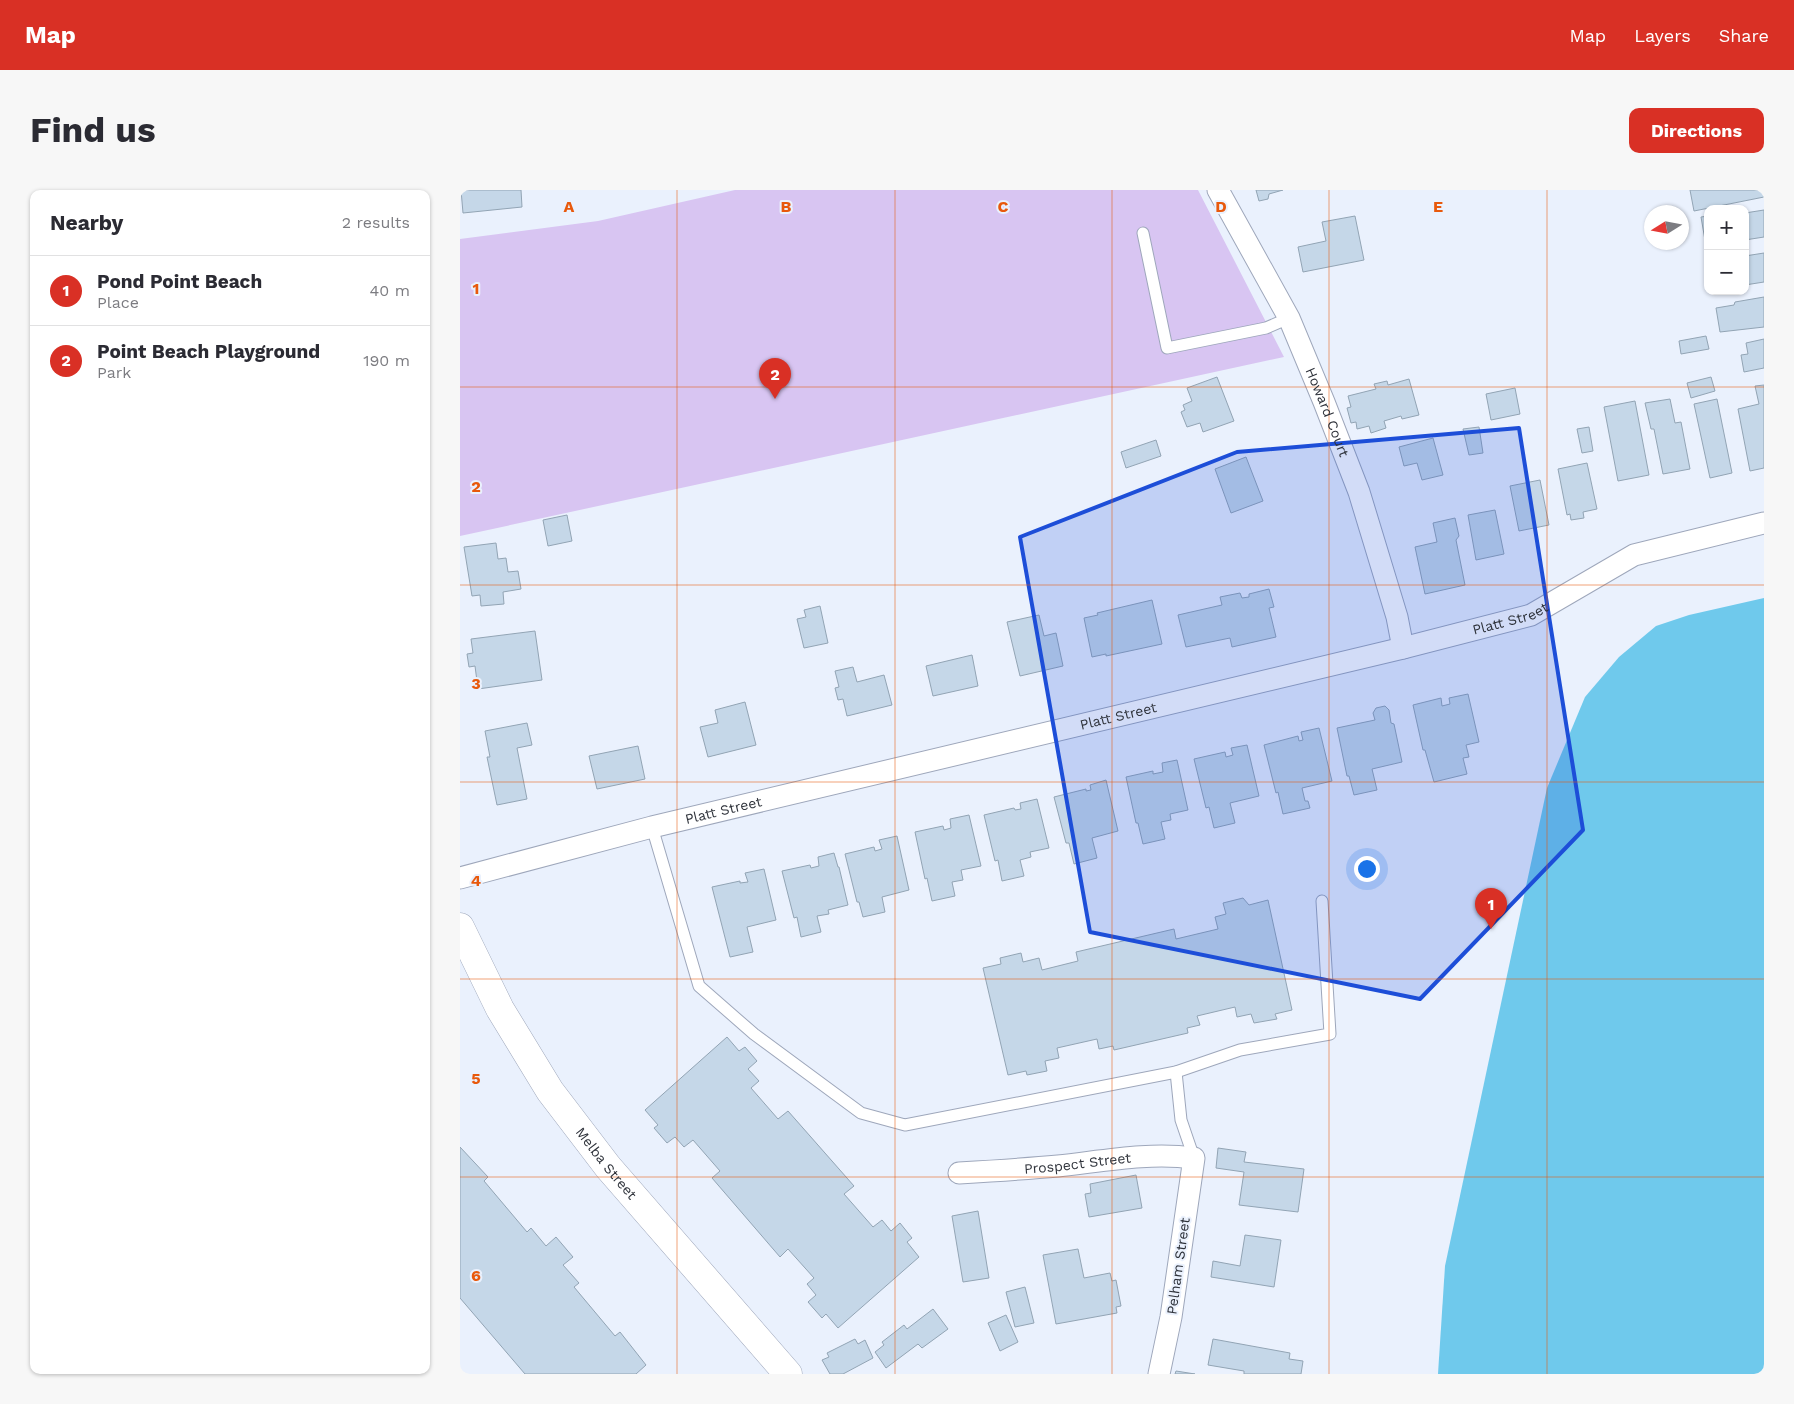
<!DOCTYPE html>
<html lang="en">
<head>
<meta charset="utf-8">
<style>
  body { margin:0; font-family:"Work Sans",sans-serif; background:#f7f7f7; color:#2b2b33 }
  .controls { position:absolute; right:15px; top:15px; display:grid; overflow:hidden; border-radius:10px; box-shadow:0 1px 4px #0004 }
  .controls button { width:45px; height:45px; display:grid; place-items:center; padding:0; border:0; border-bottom:1px solid #e1e1e2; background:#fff; color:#2b2b33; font:25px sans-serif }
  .compass { position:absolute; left:1184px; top:15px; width:45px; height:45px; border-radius:50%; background:#fff; box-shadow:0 1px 4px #0004; rotate:259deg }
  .you { position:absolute; left:906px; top:678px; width:18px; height:18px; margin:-12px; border:4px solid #fff; border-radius:50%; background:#1a73e8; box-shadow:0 0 0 8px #1a73e833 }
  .badge { display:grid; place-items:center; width:32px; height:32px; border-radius:50%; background:#d93025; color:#fff; font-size:16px; font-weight:700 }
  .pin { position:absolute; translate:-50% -41px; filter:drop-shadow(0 1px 2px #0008) }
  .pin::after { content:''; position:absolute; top:26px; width:18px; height:15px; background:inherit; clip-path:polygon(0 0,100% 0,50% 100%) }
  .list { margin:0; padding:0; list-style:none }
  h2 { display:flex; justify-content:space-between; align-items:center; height:65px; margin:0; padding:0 20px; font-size:21px }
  h2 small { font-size:16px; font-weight:400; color:#7c7c81 }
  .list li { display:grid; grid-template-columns:32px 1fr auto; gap:15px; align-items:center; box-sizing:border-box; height:70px; padding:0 20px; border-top:1px solid #e1e1e2 }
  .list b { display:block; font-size:19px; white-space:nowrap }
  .list p { margin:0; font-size:16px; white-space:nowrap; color:#7c7c81 }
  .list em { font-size:16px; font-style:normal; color:#7c7c81 }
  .map { position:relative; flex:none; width:1304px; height:1184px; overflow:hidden; border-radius:10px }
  header { display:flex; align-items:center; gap:30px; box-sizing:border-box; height:70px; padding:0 25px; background:#d93025; color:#fff }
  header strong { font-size:24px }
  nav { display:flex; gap:28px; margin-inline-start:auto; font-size:18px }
  .intro { display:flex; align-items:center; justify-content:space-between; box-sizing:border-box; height:120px; padding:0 30px }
  h1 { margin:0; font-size:35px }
  .button { padding:12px 22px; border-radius:10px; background:#d93025; color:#fff; font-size:18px; font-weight:700 }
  main { display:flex; gap:30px; padding:0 30px }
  aside { flex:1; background:#fff; border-radius:10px; box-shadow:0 1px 4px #0004 }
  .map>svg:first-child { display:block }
  .green { fill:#d8c5f2 }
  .water { fill:#6fc9ec }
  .building { fill:#c5d7e8; stroke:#92a4b4 }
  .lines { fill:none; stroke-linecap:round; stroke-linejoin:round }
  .service-casing { stroke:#9ea7bb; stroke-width:13 }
  .minor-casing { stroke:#9ea7bb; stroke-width:23 }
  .secondary-casing { stroke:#9ea7bb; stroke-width:29 }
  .service { stroke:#fff; stroke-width:11 }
  .minor { stroke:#fff; stroke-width:21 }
  .secondary { stroke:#fff; stroke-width:28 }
  .marked { fill:#1d4ed8; fill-opacity:0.2; stroke:#1d4ed8; stroke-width:4; stroke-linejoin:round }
  .grid { fill:none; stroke:#e8590c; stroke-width:1; stroke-opacity:0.55 }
  .labels { text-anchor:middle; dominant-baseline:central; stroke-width:4; stroke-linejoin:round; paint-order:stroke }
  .street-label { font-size:14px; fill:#2e323a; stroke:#eaf1fd }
  .grid-label { font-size:16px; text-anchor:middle; font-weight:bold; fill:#e8590c; stroke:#eaf1fd; stroke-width:4; stroke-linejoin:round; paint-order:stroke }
</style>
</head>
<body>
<header>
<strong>Map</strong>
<nav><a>Map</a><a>Layers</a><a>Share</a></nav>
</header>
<div class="intro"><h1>Find us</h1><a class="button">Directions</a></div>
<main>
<aside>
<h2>Nearby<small>2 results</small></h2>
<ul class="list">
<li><span class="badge">1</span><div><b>Pond Point Beach</b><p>Place</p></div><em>40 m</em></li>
<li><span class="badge">2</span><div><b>Point Beach Playground</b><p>Park</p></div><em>190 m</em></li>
</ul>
</aside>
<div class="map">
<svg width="1304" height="1184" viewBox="0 0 1304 1184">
  <rect width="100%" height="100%" fill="#eaf1fd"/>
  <polygon class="green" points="275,0 738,0 824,167 0,346 0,49 138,31"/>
  <polygon class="water" points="1304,408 1304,1184 978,1184 985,1076 1087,598 1125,507 1159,467 1196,436 1229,425"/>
  <g class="building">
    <polygon points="1,0 61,0 62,17 3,23"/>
    <polygon points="796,0 823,0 809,4 808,9 799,11"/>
    <polygon points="1230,0 1303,0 1304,7 1234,21"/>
    <polygon points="1304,20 1304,47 1285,50 1285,23"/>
    <polygon points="895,26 904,70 843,82 838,57 866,51 862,32"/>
    <polygon points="1248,26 1248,56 1246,56 1241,27"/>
    <polygon points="1304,63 1304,92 1285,95 1285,66"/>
    <polygon points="1304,107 1304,137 1260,142 1256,118 1274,115 1275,112"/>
    <polygon points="1246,146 1249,159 1221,164 1219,151"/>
    <polygon points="1304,149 1304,178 1284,182 1281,165 1288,164 1286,153"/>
    <polygon points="757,187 774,231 743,242 740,233 727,237 721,222 725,220 723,215 732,211 727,198"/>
    <polygon points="1251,187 1255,201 1231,208 1227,193"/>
    <polygon points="949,189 959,225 942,229 941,226 924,231 926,238 911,243 909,236 897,239 896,232 891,233 887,218 891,217 888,206 916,199 914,194 927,191 928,195"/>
    <polygon points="1304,195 1304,278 1290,281 1278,219 1299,214 1295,196"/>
    <polygon points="1055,198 1060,224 1031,230 1026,204"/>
    <polygon points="1210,209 1215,233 1221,232 1230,279 1203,284 1194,239 1191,239 1185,213"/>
    <polygon points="1257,209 1272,283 1250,288 1234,214"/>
    <polygon points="1175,211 1189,285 1158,291 1144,217"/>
    <polygon points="1019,237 1023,263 1009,265 1003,239"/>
    <polygon points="1129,237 1133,261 1122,263 1117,239"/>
    <polygon points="973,248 983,285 962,290 957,273 944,276 939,257"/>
    <polygon points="696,250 701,266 666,278 661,262"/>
    <polygon points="786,267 803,311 771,323 755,279"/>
    <polygon points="1127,273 1137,319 1123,322 1124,328 1111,330 1110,324 1107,325 1098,279"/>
    <polygon points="1080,290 1089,335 1059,341 1050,296"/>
    <polygon points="1035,320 1044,364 1016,370 1008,325"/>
    <polygon points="107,325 112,351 88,356 83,330"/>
    <polygon points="995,328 999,346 996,350 1005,395 965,404 955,357 977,352 973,333"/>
    <polygon points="36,353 38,369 46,368 48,382 58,381 61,399 43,402 44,414 21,416 20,405 12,406 4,357"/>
    <polygon points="809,399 814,417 809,418 816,447 772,457 770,448 726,457 718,425 762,415 760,407 780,403 782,408 789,407 789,404"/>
    <polygon points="692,410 702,454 646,466 646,464 632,467 624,428 638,425 637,423"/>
    <polygon points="360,416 368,453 344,458 337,429 346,427 344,420"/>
    <polygon points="579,425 584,446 596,443 603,476 560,486 547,432"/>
    <polygon points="75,441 82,490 18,499 15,476 9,477 7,464 13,463 11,449"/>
    <polygon points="512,465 518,496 473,506 466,476"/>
    <polygon points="393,477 397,492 424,485 432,515 387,526 383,509 378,510 375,498 379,497 375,481"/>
    <polygon points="1008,504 1019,552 1006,555 1009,567 1003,568 1007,584 974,592 965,560 963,560 953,515 981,508 982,516 990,514 989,508"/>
    <polygon points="285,512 296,555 248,567 240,537 258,533 255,520"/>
    <polygon points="925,516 929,520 931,533 934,534 942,572 912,579 917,600 894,605 889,586 887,586 877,538 915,530 913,523 916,518"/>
    <polygon points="67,533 72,555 57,558 67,609 37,615 27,567 30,567 25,541"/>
    <polygon points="859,538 872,591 842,598 845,611 848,611 850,618 823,624 818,602 816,603 804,555 838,546 839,551 843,550 841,542"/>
    <polygon points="787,555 799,606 770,613 775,633 754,638 749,617 746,618 734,569 765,562 766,567 773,565 771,558"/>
    <polygon points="178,556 185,589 137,599 129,566"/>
    <polygon points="717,570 728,620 710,624 711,630 701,632 705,649 683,654 678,633 676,633 666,587 693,581 693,584 703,582 702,573"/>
    <polygon points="646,590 658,641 632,648 637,668 614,674 609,653 606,653 594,607 626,599 626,601 631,600 630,595"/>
    <polygon points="577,609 589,658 570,662 571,667 560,670 564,686 542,691 538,670 535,671 524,625 554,618 555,620 561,619 560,613"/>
    <polygon points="509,625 521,676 501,680 503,690 492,692 495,706 472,711 467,688 465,689 455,642 483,636 484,640 491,638 490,629"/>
    <polygon points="437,646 449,700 422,707 425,722 403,727 399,712 397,712 385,664 414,657 415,661 422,659 419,650"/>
    <polygon points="374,663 378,677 379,677 388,715 368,720 369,724 357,726 361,742 341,747 337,727 334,728 322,681 350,675 351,678 359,676 358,667"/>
    <polygon points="304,679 316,730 287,737 293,762 270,767 252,697 280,691 280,693 288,692 285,683"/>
    <polygon points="783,708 789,715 808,710 832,820 815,824 817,829 794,833 791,824 777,827 775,817 737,826 740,835 727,838 728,843 654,860 653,856 639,859 637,849 597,858 599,868 585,871 587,881 567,885 566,881 548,885 523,778 541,774 540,768 561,763 563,772 579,768 582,780 618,771 616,762 714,739 716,749 758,739 755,727 766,724 763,713"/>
    <polygon points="267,847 279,861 285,857 297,871 288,879 299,891 291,898 318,929 328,921 394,996 384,1004 413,1037 422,1030 431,1041 440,1033 452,1048 447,1052 459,1067 378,1138 366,1124 362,1128 348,1112 356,1105 347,1094 354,1088 328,1059 320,1067 252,988 260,981 233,950 224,957 215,947 207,953 194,938 198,935 185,920"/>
    <polygon points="0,957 28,987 24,991 67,1042 71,1038 86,1056 96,1047 113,1067 103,1075 119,1093 114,1097 155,1146 160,1142 186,1175 176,1184 65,1184 0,1108"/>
    <polygon points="758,958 786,962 784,972 844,979 838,1022 779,1015 784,982 756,978"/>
    <polygon points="676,985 682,1018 629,1027 625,1004 631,1003 630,994"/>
    <polygon points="518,1021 529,1088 503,1092 492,1026"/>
    <polygon points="785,1045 821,1050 814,1097 751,1087 753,1071 780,1076"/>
    <polygon points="618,1059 624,1088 650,1083 652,1091 656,1090 661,1116 656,1117 657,1123 596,1134 583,1065"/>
    <polygon points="565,1097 574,1133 555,1137 546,1102"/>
    <polygon points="473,1119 488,1139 462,1158 458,1154 426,1178 415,1162 424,1155 422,1152 444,1135 447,1139"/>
    <polygon points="546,1125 558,1152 540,1161 528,1133"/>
    <polygon points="395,1149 398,1154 405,1150 413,1168 383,1184 370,1184 362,1170 369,1167 367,1163"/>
    <polygon points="753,1149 830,1163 829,1169 843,1171 841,1184 784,1184 784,1181 748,1175"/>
    <polygon points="716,1181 735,1184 715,1184"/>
  </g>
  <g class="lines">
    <defs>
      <g id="service">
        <polyline points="683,43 707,158 806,138 829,128"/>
        <polyline points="192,637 239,796 294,844 401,923 445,935 716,882 780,860 870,844 862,711"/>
        <polyline points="716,882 721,930 734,968"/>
      </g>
      <g id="minor">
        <path id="s1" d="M758,0L829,128L864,212L899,302L937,427L943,458"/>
        <path id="s2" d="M0,688L192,637L943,458L1071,425L1174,365L1304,333"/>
        <path id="s3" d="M499,983C532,981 565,979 598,976C644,971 688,962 734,968L711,1127L699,1184"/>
      </g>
      <g id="secondary">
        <path id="s4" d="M0,737L40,819L90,901L148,977L328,1184"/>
      </g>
    </defs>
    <use href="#service" class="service-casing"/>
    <use href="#minor" class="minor-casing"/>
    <use href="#secondary" class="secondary-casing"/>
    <use href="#service" class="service"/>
    <use href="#minor" class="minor"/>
    <use href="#secondary" class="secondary"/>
  </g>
  <path class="marked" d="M1059,238L1123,640L960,809L630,742L560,347L777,262Z"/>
  <path class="grid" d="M217,0V1184M435,0V1184M652,0V1184M869,0V1184M1087,0V1184M0,197H1304M0,395H1304M0,592H1304M0,789H1304M0,987H1304"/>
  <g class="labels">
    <g class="street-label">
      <text stroke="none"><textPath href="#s1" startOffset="248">Howard Court</textPath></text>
      <text stroke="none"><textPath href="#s2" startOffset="1082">Platt Street</textPath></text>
      <text stroke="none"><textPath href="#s2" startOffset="678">Platt Street</textPath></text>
      <text stroke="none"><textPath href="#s2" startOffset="272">Platt Street</textPath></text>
      <text stroke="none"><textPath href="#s4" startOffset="279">Melba Street</textPath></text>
      <text stroke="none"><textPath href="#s3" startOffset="119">Prospect Street</textPath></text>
      <text transform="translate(718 1076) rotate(-82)">Pelham Street</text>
    </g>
  </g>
  <g class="grid-label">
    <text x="109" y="22">A</text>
    <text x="326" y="22">B</text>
    <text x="543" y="22">C</text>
    <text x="761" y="22">D</text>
    <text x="978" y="22">E</text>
    <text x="16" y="104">1</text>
    <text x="16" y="302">2</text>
    <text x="16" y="499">3</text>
    <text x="16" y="696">4</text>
    <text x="16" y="894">5</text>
    <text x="16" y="1091">6</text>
  </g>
</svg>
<div class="controls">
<button>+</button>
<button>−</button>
</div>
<svg class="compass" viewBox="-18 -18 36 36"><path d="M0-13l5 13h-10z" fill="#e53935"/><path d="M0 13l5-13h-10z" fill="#7c7c81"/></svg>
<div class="you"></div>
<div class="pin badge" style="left:1031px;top:739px">1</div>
<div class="pin badge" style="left:315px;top:209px">2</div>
</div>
</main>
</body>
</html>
